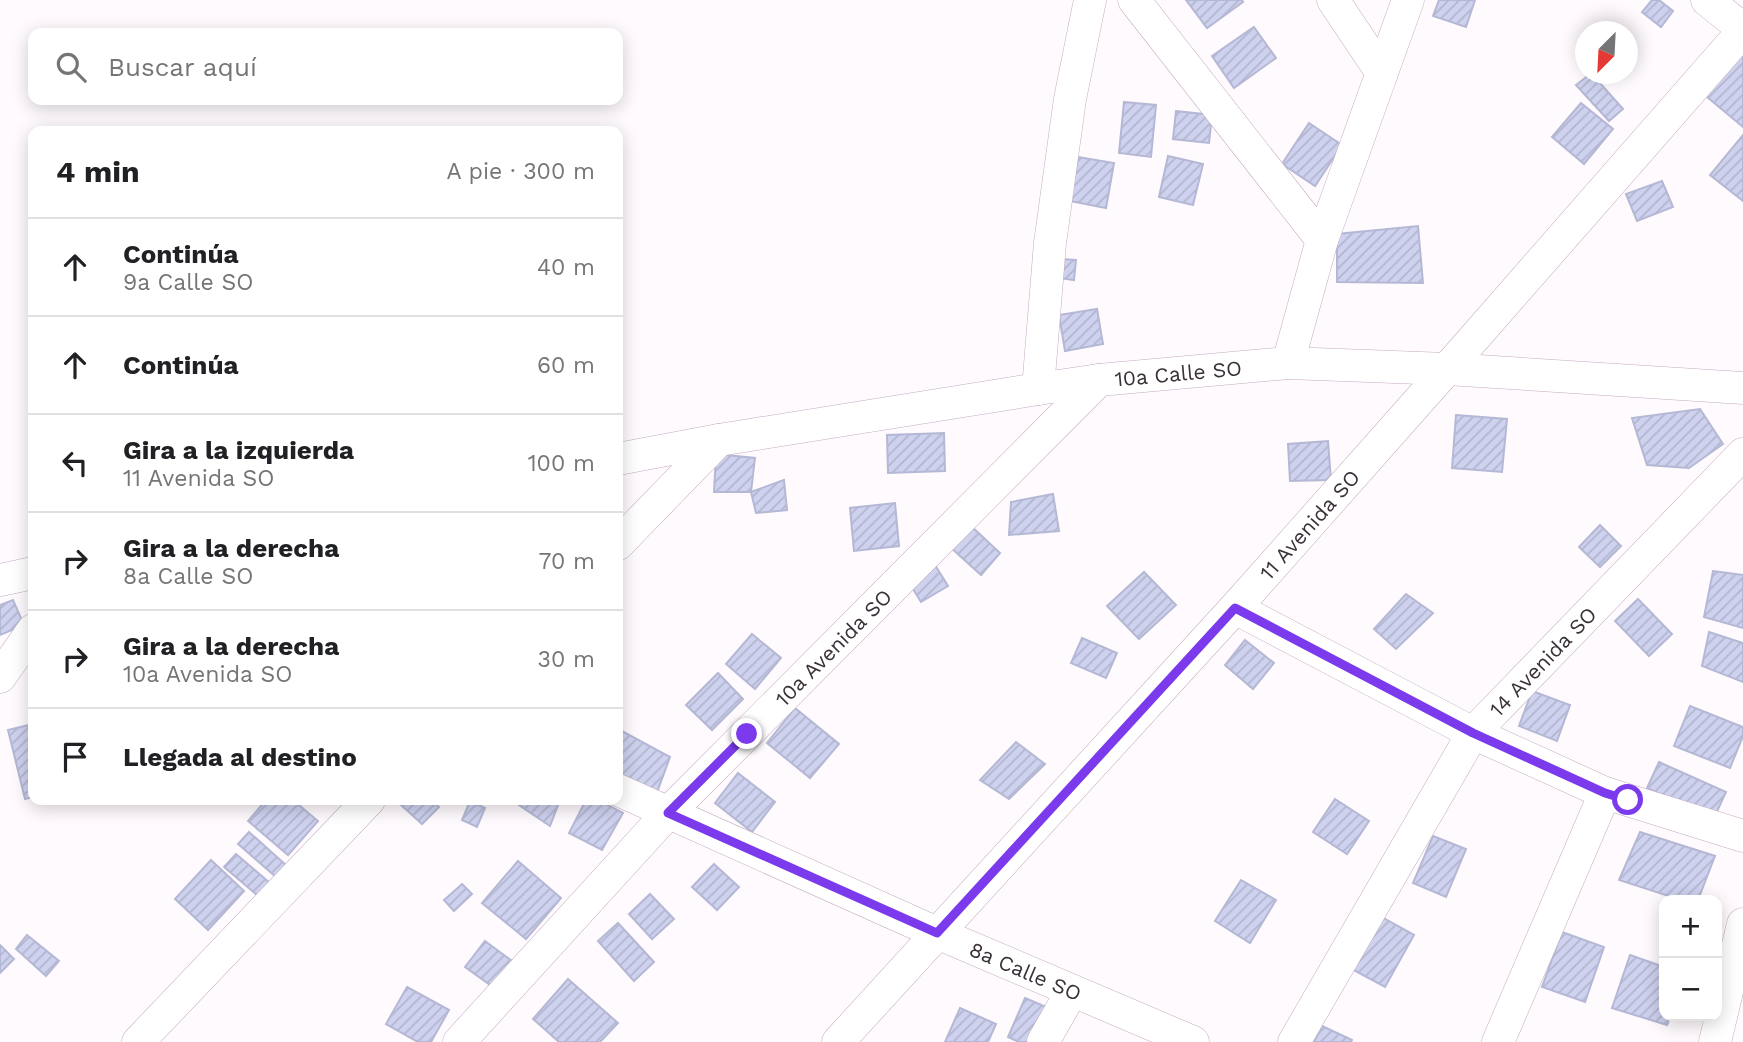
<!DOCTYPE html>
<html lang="es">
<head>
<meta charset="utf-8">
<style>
  body { margin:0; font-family:"Work Sans",sans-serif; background:#f2f2f2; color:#202124 }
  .controls { position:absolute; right:21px; bottom:21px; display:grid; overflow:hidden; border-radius:14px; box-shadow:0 4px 18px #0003 }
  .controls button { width:63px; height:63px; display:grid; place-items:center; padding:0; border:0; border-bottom:2px solid #e0e0e0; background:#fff; color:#202124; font:35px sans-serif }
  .compass { position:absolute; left:1575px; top:21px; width:63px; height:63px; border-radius:50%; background:#fff; box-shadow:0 4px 18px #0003; rotate:204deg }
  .stop { position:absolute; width:21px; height:21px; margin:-16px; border:5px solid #7c3aed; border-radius:50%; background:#fff }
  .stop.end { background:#7c3aed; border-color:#fff; box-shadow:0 2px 7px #0008 }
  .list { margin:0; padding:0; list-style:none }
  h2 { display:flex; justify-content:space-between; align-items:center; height:91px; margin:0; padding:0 28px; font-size:30px }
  h2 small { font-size:23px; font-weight:400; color:#757577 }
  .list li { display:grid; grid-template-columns:46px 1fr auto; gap:21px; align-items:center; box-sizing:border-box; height:98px; padding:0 28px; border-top:2px solid #e0e0e0 }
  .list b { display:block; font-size:26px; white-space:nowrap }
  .list p { margin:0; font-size:23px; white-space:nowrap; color:#757577 }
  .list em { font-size:23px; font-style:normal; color:#757577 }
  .icon { flex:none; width:38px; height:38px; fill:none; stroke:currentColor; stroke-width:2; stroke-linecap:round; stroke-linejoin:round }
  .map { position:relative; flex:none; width:1743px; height:1042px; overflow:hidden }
  .search { position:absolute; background:#fff; box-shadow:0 4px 18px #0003; left:28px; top:28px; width:595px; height:77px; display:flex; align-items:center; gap:18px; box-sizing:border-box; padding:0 24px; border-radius:14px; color:#757577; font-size:26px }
  .panel { position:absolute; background:#fff; box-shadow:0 4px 18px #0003; left:28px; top:126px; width:595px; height:679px; border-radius:14px }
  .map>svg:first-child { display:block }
  .building { fill:url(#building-hatch); stroke:#b5b8d4; stroke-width:2 }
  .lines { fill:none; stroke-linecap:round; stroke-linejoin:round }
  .minor-casing { stroke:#c3acc1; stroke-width:33 }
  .minor { stroke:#fff; stroke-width:32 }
  .route { stroke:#7c3aed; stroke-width:9 }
  .labels { text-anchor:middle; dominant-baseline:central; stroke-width:5; stroke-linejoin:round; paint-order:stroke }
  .street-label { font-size:21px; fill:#3a3139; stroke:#fffafe }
</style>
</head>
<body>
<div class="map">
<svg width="1743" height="1042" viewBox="0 0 1743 1042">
  <defs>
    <pattern id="building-hatch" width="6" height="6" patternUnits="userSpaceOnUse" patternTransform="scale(1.75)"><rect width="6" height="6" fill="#cfd2ef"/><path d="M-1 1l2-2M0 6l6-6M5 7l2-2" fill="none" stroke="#b2b5ce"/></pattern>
  </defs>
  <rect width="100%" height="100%" fill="#fffafe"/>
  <g class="building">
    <polygon points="1186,0 1242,0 1243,2 1207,28"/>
    <polygon points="1439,0 1475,0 1466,27 1433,16"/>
    <polygon points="1652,0 1659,0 1673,11 1661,27 1642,12"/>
    <polygon points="1254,27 1276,58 1234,88 1212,56"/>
    <polygon points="1740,55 1743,57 1743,127 1706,96"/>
    <polygon points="1590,74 1592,74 1623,109 1609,121 1576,85"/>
    <polygon points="1124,102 1156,105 1151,157 1119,153"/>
    <polygon points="1581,103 1613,129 1584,164 1552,137"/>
    <polygon points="1176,111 1212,115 1209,143 1173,139"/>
    <polygon points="1309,123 1342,145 1315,186 1282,164"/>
    <polygon points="1743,135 1743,201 1710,175"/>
    <polygon points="1168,156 1203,164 1193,205 1159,197"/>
    <polygon points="1078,157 1114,163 1106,208 1070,201"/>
    <polygon points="1662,181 1673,207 1637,221 1626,194"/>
    <polygon points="1418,226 1423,283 1337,282 1337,234"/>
    <polygon points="1061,259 1076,260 1074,280 1059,278"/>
    <polygon points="1097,309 1103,344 1065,351 1059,315"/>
    <polygon points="1700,409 1723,444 1689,468 1647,465 1632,418"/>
    <polygon points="1456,415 1507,419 1502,472 1452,468"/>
    <polygon points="944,433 945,471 888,473 887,435"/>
    <polygon points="1328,441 1331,480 1290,481 1288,444"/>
    <polygon points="716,454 755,458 751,492 714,492"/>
    <polygon points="784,480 787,510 756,513 751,492"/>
    <polygon points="1053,494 1059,531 1009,535 1011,502"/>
    <polygon points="895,503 899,546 854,551 850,508"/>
    <polygon points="970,525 1000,553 981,575 950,547"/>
    <polygon points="1600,525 1621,546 1600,567 1579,547"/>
    <polygon points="935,565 948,586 921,602 908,581"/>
    <polygon points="1713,571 1743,575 1743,628 1704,617"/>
    <polygon points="1144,572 1176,605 1139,639 1107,606"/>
    <polygon points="1406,594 1433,613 1396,649 1374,629"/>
    <polygon points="1638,599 1672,634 1649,656 1615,621"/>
    <polygon points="13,600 24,625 0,635 0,605"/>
    <polygon points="1709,632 1743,643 1743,682 1702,666"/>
    <polygon points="752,634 781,658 755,689 726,664"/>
    <polygon points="1082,638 1117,653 1106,678 1071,663"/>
    <polygon points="1245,640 1274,663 1253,689 1225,665"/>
    <polygon points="718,673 743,699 712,730 686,705"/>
    <polygon points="1532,691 1570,705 1557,741 1519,726"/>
    <polygon points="1690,706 1743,727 1743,736 1730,768 1674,746"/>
    <polygon points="795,708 839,744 810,778 767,743"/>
    <polygon points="33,724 33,797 25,799 8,730"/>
    <polygon points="618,729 670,757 656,795 618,776"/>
    <polygon points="1016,742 1045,764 1009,799 980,780"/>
    <polygon points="1659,762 1726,792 1714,818 1647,788"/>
    <polygon points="738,773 775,802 752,832 715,803"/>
    <polygon points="1335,799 1369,821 1347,854 1313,832"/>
    <polygon points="266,800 293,800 318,821 288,855 248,821"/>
    <polygon points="406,800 431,800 439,807 422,824 401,805"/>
    <polygon points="521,800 560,800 550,826 519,805"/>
    <polygon points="586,800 598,800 623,813 602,850 569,833"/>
    <polygon points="470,801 485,808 477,827 462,820"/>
    <polygon points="249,832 286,865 276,877 238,844"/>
    <polygon points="1640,832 1715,856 1698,900 1681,900 1619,880"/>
    <polygon points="1433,836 1466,849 1446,897 1413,883"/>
    <polygon points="236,854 270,883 258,896 224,867"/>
    <polygon points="211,860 244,891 208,930 175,899"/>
    <polygon points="518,861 561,898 526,939 482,903"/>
    <polygon points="714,864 739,887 717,910 692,887"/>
    <polygon points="1241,880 1276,900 1250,943 1215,921"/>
    <polygon points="462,884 472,894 454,911 444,900"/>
    <polygon points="650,894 674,919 652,939 629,914"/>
    <polygon points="1380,916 1414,935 1385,987 1350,968"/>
    <polygon points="618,923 654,962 634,981 598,941"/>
    <polygon points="1562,932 1604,947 1585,1002 1542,987"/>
    <polygon points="27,935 59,961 46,976 16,949"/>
    <polygon points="485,941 512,961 493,987 465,967"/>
    <polygon points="0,945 14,959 0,973"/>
    <polygon points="1630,955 1664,967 1664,1016 1671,1016 1667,1025 1612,1008"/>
    <polygon points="568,979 618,1023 600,1042 559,1042 533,1019"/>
    <polygon points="407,987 449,1010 431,1042 418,1042 386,1024"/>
    <polygon points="1025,998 1051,1009 1036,1042 1019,1042 1008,1037"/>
    <polygon points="960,1008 996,1024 988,1042 945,1042"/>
    <polygon points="1322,1026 1352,1040 1351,1042 1314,1042"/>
  </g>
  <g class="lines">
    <defs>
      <g id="minor">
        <polyline points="1134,0 1322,240"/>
        <polyline points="1333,0 1382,73"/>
        <polyline points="1707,0 1743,29"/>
        <polyline points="1288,363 1322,240 1408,0"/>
        <polyline points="1038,389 1050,243 1070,99 1090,0"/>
        <path id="s1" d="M618,459L719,440L1038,389L1099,380L1288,363L1447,369L1743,388"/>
        <polyline points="618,544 719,440"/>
        <polyline points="0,580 33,573"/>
        <polyline points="1235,608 1473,733 1605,793 1743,836"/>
        <polyline points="0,677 33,630"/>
        <path id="s2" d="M618,790L937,933L1193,1042"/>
        <polyline points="138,1042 369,800"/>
        <path id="s3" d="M459,1042L668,813L1099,380"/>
        <path id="s4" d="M838,1042L1235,608L1447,369L1743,31"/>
        <polyline points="1043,1042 1072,991"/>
        <path id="s5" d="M1294,1042L1473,733L1743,454"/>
        <polyline points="1498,1042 1605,793"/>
        <polyline points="1715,1042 1743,924"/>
      </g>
    </defs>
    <use href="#minor" class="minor-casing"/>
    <use href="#minor" class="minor"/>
  </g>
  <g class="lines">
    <polyline class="route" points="747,734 668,813 937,933 1235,608 1473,733 1605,793 1628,800"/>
  </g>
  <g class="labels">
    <g class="street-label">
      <text stroke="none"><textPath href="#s1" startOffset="567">10a Calle SO</textPath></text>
      <text stroke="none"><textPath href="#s4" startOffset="700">11 Avenida SO</textPath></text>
      <text stroke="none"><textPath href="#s3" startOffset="544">10a Avenida SO</textPath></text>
      <text stroke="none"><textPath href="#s5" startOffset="457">14 Avenida SO</textPath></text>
      <text stroke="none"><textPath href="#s2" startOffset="446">8a Calle SO</textPath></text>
    </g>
  </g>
</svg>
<div class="controls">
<button>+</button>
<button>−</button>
</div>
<svg class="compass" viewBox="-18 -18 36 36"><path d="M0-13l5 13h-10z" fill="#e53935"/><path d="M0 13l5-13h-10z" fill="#757577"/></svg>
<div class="stop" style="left:1628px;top:800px"></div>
<div class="stop end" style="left:747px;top:734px"></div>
<div class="search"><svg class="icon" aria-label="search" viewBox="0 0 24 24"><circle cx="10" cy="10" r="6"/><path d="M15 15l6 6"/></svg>Buscar aquí</div>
<section class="panel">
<h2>4 min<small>A pie · 300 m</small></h2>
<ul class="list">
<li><svg class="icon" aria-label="ahead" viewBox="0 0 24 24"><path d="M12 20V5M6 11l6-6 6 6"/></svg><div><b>Continúa</b><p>9a Calle SO</p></div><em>40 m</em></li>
<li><svg class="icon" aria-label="ahead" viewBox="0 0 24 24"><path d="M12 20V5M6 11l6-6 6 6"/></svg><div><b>Continúa</b></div><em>60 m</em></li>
<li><svg class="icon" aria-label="left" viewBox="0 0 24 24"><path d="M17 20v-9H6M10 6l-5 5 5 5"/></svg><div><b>Gira a la izquierda</b><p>11 Avenida SO</p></div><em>100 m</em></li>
<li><svg class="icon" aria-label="right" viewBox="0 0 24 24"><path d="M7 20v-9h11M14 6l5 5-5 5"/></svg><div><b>Gira a la derecha</b><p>8a Calle SO</p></div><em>70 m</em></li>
<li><svg class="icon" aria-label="right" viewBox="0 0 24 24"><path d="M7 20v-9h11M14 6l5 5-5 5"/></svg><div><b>Gira a la derecha</b><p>10a Avenida SO</p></div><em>30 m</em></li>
<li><svg class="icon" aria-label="arrive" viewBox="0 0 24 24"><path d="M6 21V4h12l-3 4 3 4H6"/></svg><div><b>Llegada al destino</b></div></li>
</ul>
</section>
</div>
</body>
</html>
